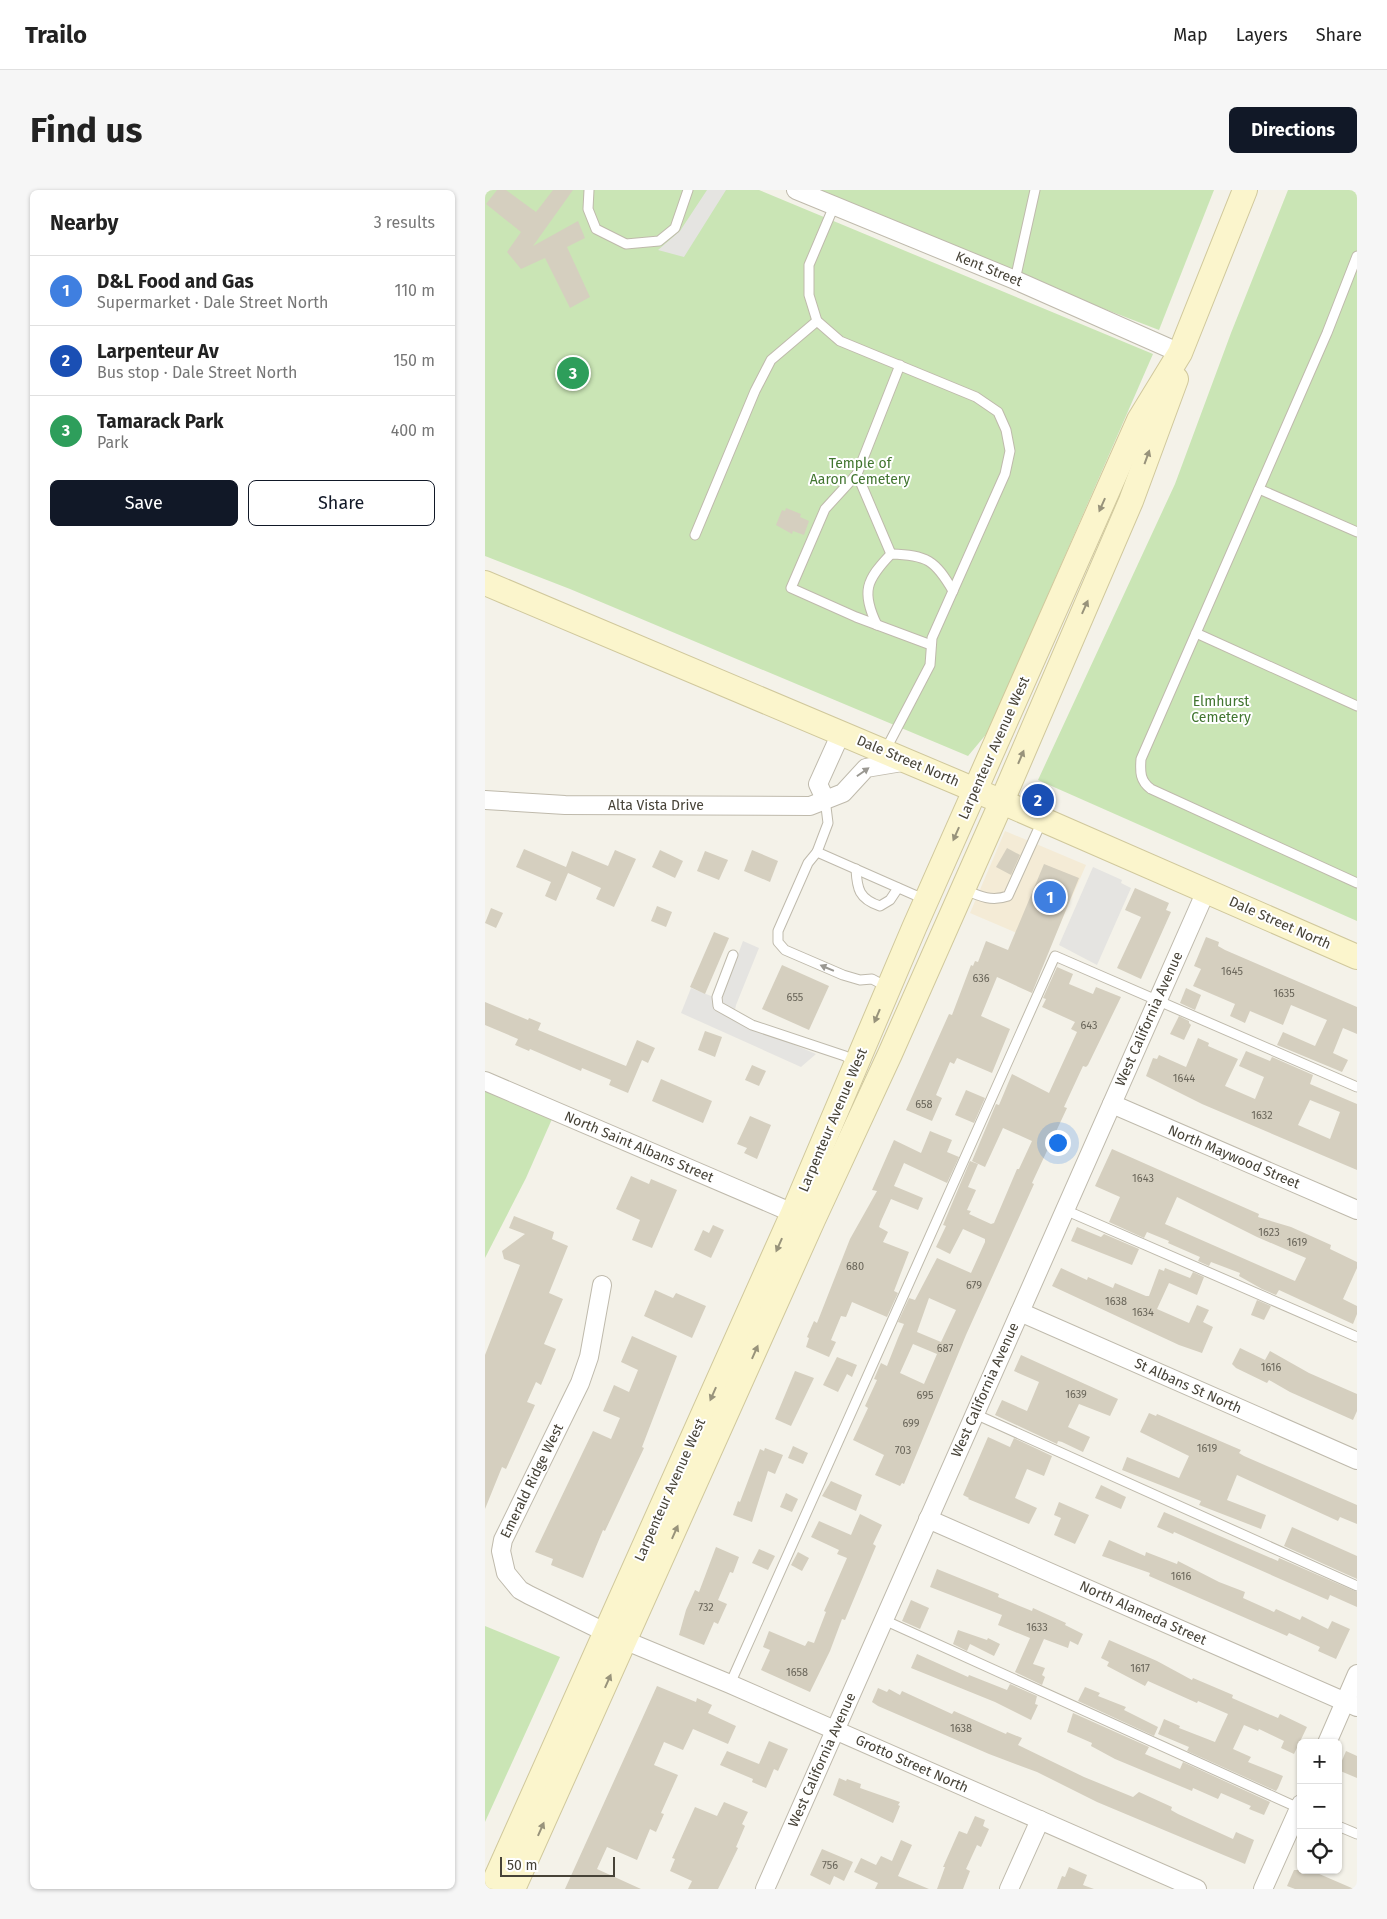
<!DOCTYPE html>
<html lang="en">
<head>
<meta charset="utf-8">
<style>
  body { margin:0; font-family:"Fira Sans",sans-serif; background:#f6f6f6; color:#222 }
  .controls { position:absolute; right:15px; bottom:15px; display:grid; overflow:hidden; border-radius:8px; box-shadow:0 1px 4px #0004 }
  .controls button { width:45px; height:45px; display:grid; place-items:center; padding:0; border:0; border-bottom:1px solid #e0e0e0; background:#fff; color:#222; font:25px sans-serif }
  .scale { position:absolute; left:15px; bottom:12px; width:115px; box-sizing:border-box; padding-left:5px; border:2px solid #474338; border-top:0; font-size:14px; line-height:18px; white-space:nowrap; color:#474338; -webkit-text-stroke:4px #fff; paint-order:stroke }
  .you { position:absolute; left:572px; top:952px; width:18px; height:18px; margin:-12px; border:4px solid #fff; border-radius:50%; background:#1a73e8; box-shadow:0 0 0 8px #1a73e833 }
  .badge { display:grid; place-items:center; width:32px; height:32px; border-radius:50%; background:#111827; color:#fff; font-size:16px; font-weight:700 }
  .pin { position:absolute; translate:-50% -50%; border:2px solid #fff; box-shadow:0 1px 5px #0006 }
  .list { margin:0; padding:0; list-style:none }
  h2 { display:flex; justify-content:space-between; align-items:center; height:65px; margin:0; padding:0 20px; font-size:21px }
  h2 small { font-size:16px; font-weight:400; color:#767676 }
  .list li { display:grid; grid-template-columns:32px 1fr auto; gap:15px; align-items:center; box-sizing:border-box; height:70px; padding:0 20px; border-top:1px solid #e0e0e0 }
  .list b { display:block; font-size:19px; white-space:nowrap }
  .list p { margin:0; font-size:16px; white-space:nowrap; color:#767676 }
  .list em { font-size:16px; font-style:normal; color:#767676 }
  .actions { display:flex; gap:10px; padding:15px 20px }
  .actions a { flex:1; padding:11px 0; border:1px solid #111827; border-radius:8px; text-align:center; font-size:18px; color:#111827 }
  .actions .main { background:#111827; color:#fff }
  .icon { flex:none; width:28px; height:28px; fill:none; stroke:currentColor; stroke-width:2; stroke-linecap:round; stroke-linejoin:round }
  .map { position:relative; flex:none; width:872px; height:1699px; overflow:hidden; border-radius:8px }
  header { display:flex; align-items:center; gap:30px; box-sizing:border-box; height:70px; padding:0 25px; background:#fff; border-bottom:1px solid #e0e0e0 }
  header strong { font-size:24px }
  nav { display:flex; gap:28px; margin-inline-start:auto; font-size:18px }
  .intro { display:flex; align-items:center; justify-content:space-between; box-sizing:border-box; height:120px; padding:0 30px }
  h1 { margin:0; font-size:35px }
  .button { padding:12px 22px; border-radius:8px; background:#111827; color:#fff; font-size:18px; font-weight:700 }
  main { display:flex; gap:30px; padding:0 30px }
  aside { flex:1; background:#fff; border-radius:8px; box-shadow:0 1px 4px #0004 }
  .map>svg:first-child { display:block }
  .commercial { fill:#f4ebd6 }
  .green { fill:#cae5b5 }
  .parking { fill:#e5e4e1 }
  .building { fill:#d5cfbf; fill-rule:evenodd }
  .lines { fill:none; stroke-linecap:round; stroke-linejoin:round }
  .lane-casing { stroke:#bfbaac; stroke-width:11 }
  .street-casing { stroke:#bfbaac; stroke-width:20 }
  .secondary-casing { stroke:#d0c89c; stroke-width:26 }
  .lane { stroke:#fff; stroke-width:9 }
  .street { stroke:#fff; stroke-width:18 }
  .secondary { stroke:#fbf5cc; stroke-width:24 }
  .oneway { fill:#98937b }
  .oneway2 { fill:#9a9892 }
  .labels { text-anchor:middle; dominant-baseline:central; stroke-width:4; stroke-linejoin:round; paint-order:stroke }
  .number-label { font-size:11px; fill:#6a665a }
  .street-label { font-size:14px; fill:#474338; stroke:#fff }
  .park-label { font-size:14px; fill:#41752f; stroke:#fff }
</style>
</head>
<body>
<header>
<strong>Trailo</strong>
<nav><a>Map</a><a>Layers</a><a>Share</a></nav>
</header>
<div class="intro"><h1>Find us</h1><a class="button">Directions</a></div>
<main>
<aside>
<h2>Nearby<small>3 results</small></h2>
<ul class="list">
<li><span class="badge" style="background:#3f7fe0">1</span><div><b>D&amp;L Food and Gas</b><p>Supermarket · Dale Street North</p></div><em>110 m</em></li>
<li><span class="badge" style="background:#1a4fb4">2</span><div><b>Larpenteur Av</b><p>Bus stop · Dale Street North</p></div><em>150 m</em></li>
<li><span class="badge" style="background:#2e9e5b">3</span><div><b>Tamarack Park</b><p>Park</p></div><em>400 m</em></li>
</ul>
<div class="actions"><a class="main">Save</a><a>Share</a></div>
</aside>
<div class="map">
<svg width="872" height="1699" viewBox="0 0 872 1699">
  <rect width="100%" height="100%" fill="#f4f2e9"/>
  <polygon class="commercial" points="520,641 601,675 565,757 485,723"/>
  <g class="green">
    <polygon points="0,0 274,0 668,164 503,542 483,566 85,399 0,366"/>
    <polygon points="310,0 729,0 674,140"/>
    <polygon points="803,0 872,0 872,731 553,590 690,294 746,143"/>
    <polygon points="0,900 67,929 41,988 0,1068"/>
    <polygon points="0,1436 75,1467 0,1632"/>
  </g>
  <g class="parking">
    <polygon points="222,0 241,0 199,67 173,60 195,41"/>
    <polygon points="608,677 637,690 636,693 646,698 612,775 574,755"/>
    <polygon points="258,751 274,758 251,815 248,829 331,864 316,877 196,823 206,798 236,810"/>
  </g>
  <g class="building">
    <polygon points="12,0 21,0 51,22 68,0 88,0 48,56 93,31 100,48 82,57 105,107 85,118 60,68 36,79 22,62 36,42 1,14"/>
    <polygon points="301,318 316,324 315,327 324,331 319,345 308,341 307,344 291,335 297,320 300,321"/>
    <polygon points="522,658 535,665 526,685 511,677"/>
    <polygon points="39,659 81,677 87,661 123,676 130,660 151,669 129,717 111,709 116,698 83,683 71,711 60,706 66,692 31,677"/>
    <polygon points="175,660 198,671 190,688 167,677"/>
    <polygon points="267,660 293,671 285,692 259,681"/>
    <polygon points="220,661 243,670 234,690 212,681"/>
    <polygon points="559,674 594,688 547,803 512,787 496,826 525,839 507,883 472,868 469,874 465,872 451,905 457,908 447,931 421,920 464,824 467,825 486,775 488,776 490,771 493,772 501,751 523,760"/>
    <polygon points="650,698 684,713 681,720 686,722 656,789 632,778 656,727 640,720"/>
    <polygon points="172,716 187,722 181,737 166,731"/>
    <polygon points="6,718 18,723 11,738 0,733"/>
    <polygon points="229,742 244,748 220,804 205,797"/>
    <polygon points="721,747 734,752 733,756 740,760 872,817 872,844 858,838 848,863 863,870 857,882 792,855 798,842 830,856 842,830 806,815 798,835 765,821 760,833 745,826 750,814 708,796 716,779 709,776"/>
    <polygon points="297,775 344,796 324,840 277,819"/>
    <path d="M572,777L588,784L584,794L608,804L611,797L636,807L603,875L601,877L598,876L579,917L582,918L547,993L549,994L481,1145L419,1294L417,1293L415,1296L390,1285L399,1265L368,1250L383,1218L380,1216L392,1190L389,1189L396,1173L402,1176L413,1148L419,1134L413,1132L424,1108L430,1110L452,1068L486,1083L500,1052V1049L478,1039L465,1064L451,1057L461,1036L458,1035L485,971L493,974L483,997L491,1000L482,1020L486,1021L484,1024L506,1034L509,1033L532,979H534L547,951L518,938L500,977L487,971L511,914L514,915L527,884L564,903L592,842L586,839L590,832L557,817L561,809L558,808ZM444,1108L471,1120L456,1152L432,1142ZM428,1154L452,1164L439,1194L415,1183Z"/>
    <polygon points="701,798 716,805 710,820 695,813"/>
    <polygon points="0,812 43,830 44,828 56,833 53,840 141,876 152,850 170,858 163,873 157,870 143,903 124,895 126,890 97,878 96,881 45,859 44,861 30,855 33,849 0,835"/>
    <polygon points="694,826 704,831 704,833 706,835 699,850 685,844"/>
    <polygon points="220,841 237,847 230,867 213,860"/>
    <path d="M713,848L724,853L723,856L753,869L740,896L770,909L779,887L754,876L761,861L785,871L787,867L828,885L825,894L872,914V980L717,914L661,886L668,868L672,869L674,865L701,877ZM825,910L855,922L845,949L813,935Z"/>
    <polygon points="267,875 281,881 274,896 260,890"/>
    <polygon points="176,889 227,911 218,933 167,911"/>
    <polygon points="481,900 500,908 489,933 470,925"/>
    <polygon points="265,926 286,935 272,969 259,963 262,958 252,954"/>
    <polygon points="445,941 467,950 462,962 474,967 462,993 419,973 409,996 438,1008 433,1020 406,1009 396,1031 394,1037 403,1042 398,1052 424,1062 409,1101 413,1103 402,1127 367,1112 361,1127 356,1126 346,1150 351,1152 344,1167 321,1157 324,1148 322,1147 329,1131 332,1133 365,1049 392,1001 387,1000 409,950 436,963"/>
    <path d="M627,959L774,1024L773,1027L806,1037L846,1055L845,1059L872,1072V1078L858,1109L872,1116V1124L868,1134L794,1100L791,1105L777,1099L754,1086L755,1083L726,1072L724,1076L713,1071L715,1067L683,1053L684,1051L662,1042L659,1048L624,1032L635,1007L610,996ZM692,1007L772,1047L821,1068L810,1091L680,1034Z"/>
    <polygon points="146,986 164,994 166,989 192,1000 167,1058 147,1050 155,1030 131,1019"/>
    <polygon points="29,1026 69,1042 67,1049 83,1056 64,1103 78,1109 59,1154 71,1159 56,1195 51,1192 42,1212 50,1215 21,1279 17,1277 0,1319 0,1165 35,1075 19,1069 17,1061 40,1044 24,1038"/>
    <polygon points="228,1035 239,1040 226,1068 209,1060 218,1040 224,1043"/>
    <polygon points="592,1037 616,1047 619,1044 654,1059 647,1075 586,1051"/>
    <polygon points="576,1078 602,1090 603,1087 628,1098 630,1093 661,1106 664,1106 674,1079 679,1081 680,1078 705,1088 708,1082 719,1087 712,1105 684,1093 672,1119 704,1133 712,1115 724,1120 718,1132 728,1137 717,1163 694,1155 567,1096"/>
    <polygon points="170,1100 188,1108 191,1103 221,1116 207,1148 159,1126"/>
    <polygon points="772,1110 786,1116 779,1130 766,1125"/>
    <polygon points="147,1146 192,1166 157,1257 159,1258 120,1341 118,1340 98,1388 66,1375 68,1369 50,1362 108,1241 126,1249 135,1228 118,1221 129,1195 144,1202 153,1180 136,1172"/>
    <polygon points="755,1158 780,1170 785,1161 824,1183 872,1204 872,1221 868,1230 805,1202 784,1190 782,1193 751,1178 747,1174"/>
    <polygon points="536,1165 633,1209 625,1226 594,1214 583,1237 605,1247 598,1262 577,1252 573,1251 572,1254 510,1225 517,1210 542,1221 554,1192 529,1181"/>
    <polygon points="352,1167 372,1175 367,1187 362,1184 353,1202 338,1195"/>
    <polygon points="310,1181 329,1188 306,1236 290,1229"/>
    <polygon points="664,1223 671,1226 672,1224 756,1260 754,1263 759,1266 872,1315 872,1334 855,1327 853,1331 752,1285 742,1310 781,1325 776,1339 714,1315 716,1311 637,1280 642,1267 694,1288 704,1266 655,1242"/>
    <polygon points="503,1247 525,1257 529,1248 567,1266 559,1286 542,1279 530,1308 552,1318 544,1334 483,1309 484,1308 478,1305"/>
    <polygon points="308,1256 323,1263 318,1274 303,1268"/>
    <polygon points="280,1258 298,1265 290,1284 283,1281 267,1332 248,1325 253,1311 255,1312 275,1259 279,1261"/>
    <polygon points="346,1291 377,1305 371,1321 337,1306"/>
    <polygon points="616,1295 641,1307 636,1319 610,1308"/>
    <polygon points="301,1303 313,1309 307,1322 295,1317"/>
    <polygon points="574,1312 604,1325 590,1354 569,1345 576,1328 569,1325"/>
    <polygon points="679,1322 793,1371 794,1368 872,1402 872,1417 845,1405 843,1410 689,1342 688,1344 672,1337"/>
    <polygon points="375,1324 397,1335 388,1354 391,1356 360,1430 357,1429 345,1461 325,1502 276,1480 285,1460 278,1457 284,1441 320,1456 323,1451 329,1453 341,1422 339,1421 362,1368 352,1364 354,1360 326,1347 334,1331 366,1345"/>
    <polygon points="807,1337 872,1366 872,1389 799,1356"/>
    <polygon points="624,1350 660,1366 661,1362 692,1374 693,1371 734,1392 760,1402 758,1408 789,1422 791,1419 815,1430 817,1426 843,1439 847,1431 865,1439 851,1469 833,1461 835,1457 804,1443 802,1446 664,1386 665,1383 617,1366"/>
    <polygon points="231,1357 254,1367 248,1383 245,1382 233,1410 242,1414 233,1434 229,1432 219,1455 194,1445 201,1420 210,1400 214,1402"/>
    <polygon points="274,1359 290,1366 283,1380 267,1373"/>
    <polygon points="313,1362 324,1368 317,1381 306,1375"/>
    <polygon points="452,1379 514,1404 513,1407 547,1421 548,1418 581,1433 580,1435 598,1444 593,1455 585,1451 583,1458 559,1449 548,1474 560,1478 557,1485 560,1487 557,1495 530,1482 545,1448 513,1435 517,1425 445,1397"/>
    <polygon points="426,1410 444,1418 435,1439 417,1431"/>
    <polygon points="473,1440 502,1450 503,1448 515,1454 509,1466 485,1454 482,1461 468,1454"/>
    <polygon points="624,1450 672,1471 707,1490 708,1488 748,1505 747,1508 793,1528 795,1524 822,1537 809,1564 796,1558 799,1551 774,1539 773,1541 759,1535 748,1559 766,1567 763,1572 798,1586 793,1598 791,1601 702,1561 704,1557 673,1544 679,1529 695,1536 694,1538 730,1552 743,1524 713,1511 712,1513 663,1491 660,1496 622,1476 624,1472 616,1468"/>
    <polygon points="432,1464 483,1487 484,1485 522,1500 525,1494 552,1506 550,1514 553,1515 546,1530 510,1512 426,1478"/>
    <polygon points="172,1496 211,1512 212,1508 227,1515 223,1523 251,1536 243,1554 208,1539 198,1560 179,1552 169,1575 193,1585 176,1623 179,1624 171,1642 165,1639 152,1670 122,1657 112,1679 156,1699 80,1699"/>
    <polygon points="600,1497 615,1503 613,1506 641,1517 639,1520 673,1537 669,1546 593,1511"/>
    <polygon points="393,1498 402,1502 404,1499 415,1505 417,1501 467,1524 469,1521 521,1544 522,1542 537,1548 533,1555 599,1587 648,1607 654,1602 687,1617 686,1620 693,1624 748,1649 751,1642 769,1650 760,1674 612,1612 552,1582 504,1564 393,1516 387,1512"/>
    <polygon points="588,1523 664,1557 660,1564 695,1579 698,1572 785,1612 779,1625 764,1619 766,1616 736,1603 733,1609 708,1598 707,1601 630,1569 606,1556 607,1553 582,1542"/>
    <polygon points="284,1551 303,1559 293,1581 289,1579 281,1598 267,1592 268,1589 235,1575 242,1561 274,1574"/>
    <polygon points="861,1561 872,1566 872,1588 853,1580"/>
    <polygon points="354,1588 361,1591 362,1589 376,1594 375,1598 415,1612 413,1615 415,1616 408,1633 348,1605"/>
    <polygon points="239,1612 263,1622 257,1634 260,1636 251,1657 253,1658 233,1699 203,1699 207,1691 185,1681 190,1669 187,1668 210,1617 232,1626"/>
    <polygon points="490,1626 500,1630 498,1636 504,1639 496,1657 492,1655 481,1679 485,1681 478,1699 452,1699 460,1677 458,1677 474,1641 482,1644"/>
    <polygon points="416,1650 427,1655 413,1686 444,1699 390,1699 393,1693 369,1682 376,1668 391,1675 396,1666 407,1671"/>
    <polygon points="337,1659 368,1672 359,1691 349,1686 345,1695 325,1685"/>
    <polygon points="584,1677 602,1685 598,1695 609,1699 572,1699 577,1686 580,1687"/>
    <polygon points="809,1680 834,1680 832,1683 869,1699 810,1699 802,1696"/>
  </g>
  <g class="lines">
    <defs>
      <g id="lane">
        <polyline points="104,0 103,19 111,39 141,54 174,51 190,38 203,0"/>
        <polyline points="349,16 324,75 324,105 332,131 355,151 491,207 513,222 521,240 525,261 520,284 447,448 445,475 400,561"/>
        <path d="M872,66L842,143L656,569C655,582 655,591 666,599L872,693"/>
        <polyline points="530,90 550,0"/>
        <polyline points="415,175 372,284 340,319 306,398 371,427 446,455"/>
        <polyline points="372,284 406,364"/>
        <polyline points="774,299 872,342"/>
        <polyline points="210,345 270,201 286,170 332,131"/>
        <path d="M392,435C376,402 381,390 406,364C442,365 450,370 468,401"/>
        <polyline points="711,443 872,516"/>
        <polyline points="340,609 343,633 332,662 441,710"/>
        <polyline points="332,662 323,673 293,741 293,752 300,760 358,785 375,790 387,789 404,798"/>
        <path d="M371,679C372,699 374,709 395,716L405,710L413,698"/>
        <path d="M478,699C494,706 506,712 523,706L557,631"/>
        <polyline points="248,765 232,807 233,816 267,835 360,866 371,873"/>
        <polyline points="580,1020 872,1147"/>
        <polyline points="490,1224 872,1396"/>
        <polyline points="399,1430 816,1619"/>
        <polyline points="245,1494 570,766 872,897"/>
        <polyline points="853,1636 872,1644"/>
      </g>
      <g id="street">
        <polyline points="311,0 530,90 695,163"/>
        <polyline points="340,609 333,594 356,543"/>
        <polyline points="0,610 80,615 325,616 358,603 381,578 423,571"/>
        <polyline points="0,891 308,1023"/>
        <polyline points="627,914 872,1020"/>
        <polyline points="117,1095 104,1167 95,1193 18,1350 16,1361 21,1383 35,1400 44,1405 122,1443 245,1494 712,1699"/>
        <polyline points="535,1122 872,1270"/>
        <polyline points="443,1329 872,1517"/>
        <polyline points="842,1553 872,1484"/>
        <polyline points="280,1699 721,701"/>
        <polyline points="524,1699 555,1630"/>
        <polyline points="778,1699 816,1614"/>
      </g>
      <g id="secondary">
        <polyline points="0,393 476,594 872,767"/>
        <polyline points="6,1699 308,1023 429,738 654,230 695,163 760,0"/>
        <polyline points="28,1699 328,1030 405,864 517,611 646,311 691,189"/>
      </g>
    </defs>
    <use href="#lane" class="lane-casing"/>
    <use href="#street" class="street-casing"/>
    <use href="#secondary" class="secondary-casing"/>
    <use href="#lane" class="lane"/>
    <use href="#street" class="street"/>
    <use href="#secondary" class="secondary"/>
  </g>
  <defs><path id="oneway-solid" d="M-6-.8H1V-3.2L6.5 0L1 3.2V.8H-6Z" transform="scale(1.25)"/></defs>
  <g class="oneway">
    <use href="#oneway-solid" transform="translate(662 267) rotate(-70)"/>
    <use href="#oneway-solid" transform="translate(617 315) rotate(114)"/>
    <use href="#oneway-solid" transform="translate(600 417) rotate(-66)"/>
    <use href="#oneway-solid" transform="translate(536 567) rotate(-67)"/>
    <use href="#oneway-solid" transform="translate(471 644) rotate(114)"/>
    <use href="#oneway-solid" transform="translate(392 826) rotate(113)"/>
    <use href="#oneway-solid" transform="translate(294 1055) rotate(114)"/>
    <use href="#oneway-solid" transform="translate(270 1162) rotate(-66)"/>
    <use href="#oneway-solid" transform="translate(228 1204) rotate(114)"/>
    <use href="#oneway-solid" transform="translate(190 1342) rotate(-66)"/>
    <use href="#oneway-solid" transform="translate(123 1491) rotate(-66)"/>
    <use href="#oneway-solid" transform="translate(56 1639) rotate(-66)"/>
  </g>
  <g class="oneway2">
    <use href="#oneway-solid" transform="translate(378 582) rotate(-35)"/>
    <use href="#oneway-solid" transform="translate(342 778) rotate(-157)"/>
  </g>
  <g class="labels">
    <g class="number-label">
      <text x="747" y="781">1645</text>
      <text x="496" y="788">636</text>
      <text x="799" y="803">1635</text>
      <text x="310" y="807">655</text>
      <text x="604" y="835">643</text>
      <text x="699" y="888">1644</text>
      <text x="439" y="914">658</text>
      <text x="777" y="925">1632</text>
      <text x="658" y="988">1643</text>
      <text x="784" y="1042">1623</text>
      <text x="812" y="1052">1619</text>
      <text x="370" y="1076">680</text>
      <text x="489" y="1095">679</text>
      <text x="631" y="1111">1638</text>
      <text x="658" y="1122">1634</text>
      <text x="460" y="1158">687</text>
      <text x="786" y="1177">1616</text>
      <text x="591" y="1204">1639</text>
      <text x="440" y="1205">695</text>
      <text x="426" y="1233">699</text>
      <text x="722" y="1258">1619</text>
      <text x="418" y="1260">703</text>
      <text x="696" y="1386">1616</text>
      <text x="221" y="1417">732</text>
      <text x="552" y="1437">1633</text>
      <text x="655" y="1478">1617</text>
      <text x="312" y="1482">1658</text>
      <text x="476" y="1538">1638</text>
      <text x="345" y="1675">756</text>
    </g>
    <g class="street-label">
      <text transform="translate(504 79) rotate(22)">Kent Street</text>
      <text transform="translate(509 558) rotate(-66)">Larpenteur Avenue West</text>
      <text transform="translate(423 571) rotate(23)">Dale Street North</text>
      <text x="171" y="615">Alta Vista Drive</text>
      <text transform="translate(795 733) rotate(24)">Dale Street North</text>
      <text transform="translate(664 829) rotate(-66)">West California Avenue</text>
      <text transform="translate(348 930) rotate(-67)">Larpenteur Avenue West</text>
      <text transform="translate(154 957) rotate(23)">North Saint Albans Street</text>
      <text transform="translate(749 967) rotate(23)">North Maywood Street</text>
      <text transform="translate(703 1196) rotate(24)">St Albans St North</text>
      <text transform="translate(500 1200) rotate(-66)">West California Avenue</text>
      <text transform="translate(47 1291) rotate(-64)">Emerald Ridge West</text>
      <text transform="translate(185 1300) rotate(-66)">Larpenteur Avenue West</text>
      <text transform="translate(658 1423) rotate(24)">North Alameda Street</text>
      <text transform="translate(337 1570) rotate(-66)">West California Avenue</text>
      <text transform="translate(427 1574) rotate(24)">Grotto Street North</text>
    </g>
    <g class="park-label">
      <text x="375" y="273">Temple of<tspan x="375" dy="16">Aaron Cemetery</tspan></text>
      <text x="736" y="511">Elmhurst<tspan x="736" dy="16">Cemetery</tspan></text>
    </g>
  </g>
</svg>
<div class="controls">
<button>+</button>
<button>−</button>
<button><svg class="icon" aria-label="locate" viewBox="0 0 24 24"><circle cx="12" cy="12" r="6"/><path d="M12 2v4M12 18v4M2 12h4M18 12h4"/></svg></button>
</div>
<div class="scale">50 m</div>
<div class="you"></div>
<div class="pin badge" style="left:565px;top:707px;background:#3f7fe0">1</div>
<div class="pin badge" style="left:553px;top:610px;background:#1a4fb4">2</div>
<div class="pin badge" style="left:88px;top:183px;background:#2e9e5b">3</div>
</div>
</main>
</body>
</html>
